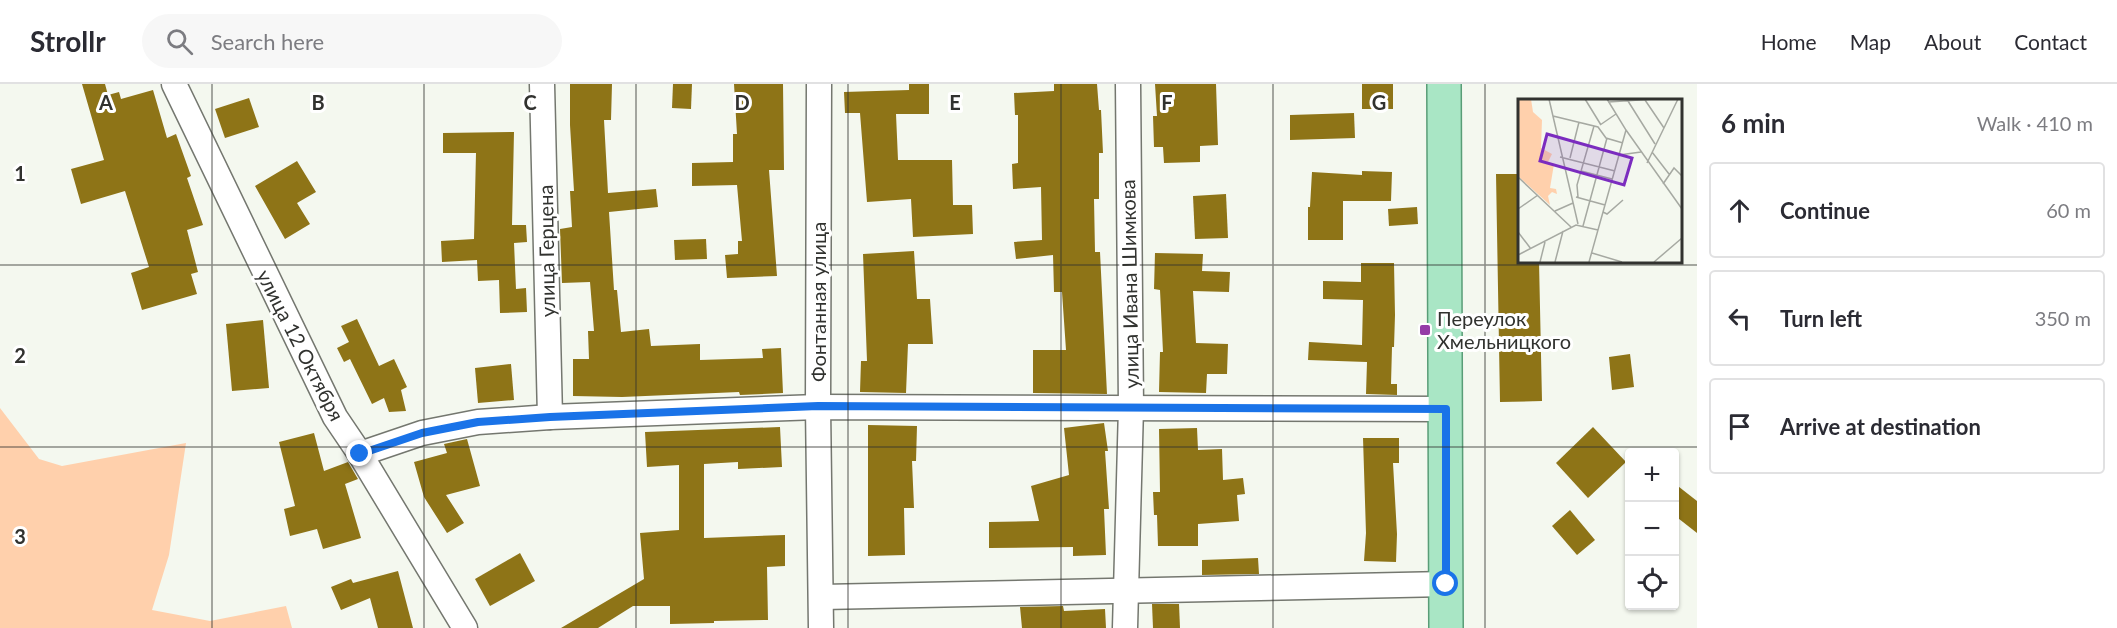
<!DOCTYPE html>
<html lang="en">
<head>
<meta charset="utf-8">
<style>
  body { margin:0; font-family:Lato,sans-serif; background:#f7f7f7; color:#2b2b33 }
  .controls { position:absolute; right:18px; bottom:18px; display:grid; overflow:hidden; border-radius:6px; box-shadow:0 2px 4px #0004 }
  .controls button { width:54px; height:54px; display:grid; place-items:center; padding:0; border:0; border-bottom:2px solid #e1e1e2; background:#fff; color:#2b2b33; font:30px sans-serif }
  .stop { position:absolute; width:18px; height:18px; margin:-14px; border:4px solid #1a73e8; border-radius:50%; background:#fff }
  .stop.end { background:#1a73e8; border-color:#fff; box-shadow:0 2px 6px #0008 }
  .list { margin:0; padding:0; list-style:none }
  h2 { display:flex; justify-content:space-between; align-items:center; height:78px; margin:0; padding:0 24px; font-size:26px }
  h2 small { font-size:20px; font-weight:400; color:#7c7c81 }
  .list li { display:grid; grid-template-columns:39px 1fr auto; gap:18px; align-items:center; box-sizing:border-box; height:96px; margin:0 12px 12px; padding:0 12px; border:2px solid #e1e1e2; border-radius:6px }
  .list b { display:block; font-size:22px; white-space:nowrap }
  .list em { font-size:20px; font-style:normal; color:#7c7c81 }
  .icon { flex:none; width:33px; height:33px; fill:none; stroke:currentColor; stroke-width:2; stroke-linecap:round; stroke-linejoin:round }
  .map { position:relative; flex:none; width:1697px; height:544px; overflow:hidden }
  header { display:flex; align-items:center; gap:36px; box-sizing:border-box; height:84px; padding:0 30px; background:#fff; border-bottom:2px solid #e1e1e2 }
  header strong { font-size:28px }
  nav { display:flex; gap:33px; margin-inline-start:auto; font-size:21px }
  .search { width:420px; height:54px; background:#f7f7f7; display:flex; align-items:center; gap:15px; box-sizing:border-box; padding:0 21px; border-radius:33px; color:#7c7c81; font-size:22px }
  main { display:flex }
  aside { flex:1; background:#fff }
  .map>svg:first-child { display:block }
  .green { fill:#ffd0ac }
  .building { fill:#8e7417 }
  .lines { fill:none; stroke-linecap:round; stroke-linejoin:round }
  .minor-casing { stroke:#74776f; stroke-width:27 }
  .primary-casing { stroke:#599d77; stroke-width:36 }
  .minor { stroke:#fff; stroke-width:24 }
  .primary { stroke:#a9e6c5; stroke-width:33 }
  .route { stroke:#1a73e8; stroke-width:8 }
  .grid { fill:none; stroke:#31322f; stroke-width:1.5; stroke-opacity:0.55 }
  .poi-dot { fill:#953ba7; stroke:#fff; stroke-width:2 }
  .labels { text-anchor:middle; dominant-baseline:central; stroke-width:6; stroke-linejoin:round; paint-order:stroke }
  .street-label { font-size:20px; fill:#31322f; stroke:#fff }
  .poi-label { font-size:20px; fill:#31322f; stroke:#fff; text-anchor:start }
  .inset-road { fill:none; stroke:#a6a9a2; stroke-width:1.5 }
  .view { fill:#7b2cbf; fill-opacity:0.15; stroke:#7b2cbf; stroke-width:3 }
  .inset-edge { fill:none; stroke:#31322f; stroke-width:3 }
  .grid-label { font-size:20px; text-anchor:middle; font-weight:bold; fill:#31322f; stroke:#fff; stroke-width:6; stroke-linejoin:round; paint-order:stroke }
</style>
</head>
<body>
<header>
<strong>Strollr</strong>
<div class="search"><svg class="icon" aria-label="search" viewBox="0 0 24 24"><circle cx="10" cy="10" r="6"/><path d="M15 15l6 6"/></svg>Search here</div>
<nav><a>Home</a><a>Map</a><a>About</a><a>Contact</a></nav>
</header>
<main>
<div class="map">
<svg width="1697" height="544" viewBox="0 0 1697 544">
  <rect width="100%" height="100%" fill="#f4f8ef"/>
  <polygon class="green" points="0,324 39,375 62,382 186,359 169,471 152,526 210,537 286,522 292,544 0,544"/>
  <g class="building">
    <polygon points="82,0 105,0 108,11 119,8 121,15 153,6 167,54 176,50 191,92 187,94 203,141 187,146 198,188 191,190 197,210 142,226 131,189 149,183 125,107 81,120 71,85 104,76"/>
    <polygon points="570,0 612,0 611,36 604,36 608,109 656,105 658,123 609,128 614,206 617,206 621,248 649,245 651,262 700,260 700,276 763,274 762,265 781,264 783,309 740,311 739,308 622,313 573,312 573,275 589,275 588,247 594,247 590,198 562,199 560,145 572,143 570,107 574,107 570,41"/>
    <polygon points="673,0 692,0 691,25 672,24"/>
    <polygon points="734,0 783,0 784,86 769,86 777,192 727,194 725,171 738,170 738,157 742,157 737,101 692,102 692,79 733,78 733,50 737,50"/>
    <polygon points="909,0 929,0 929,30 896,30 898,76 952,76 953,121 972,121 973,150 913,153 911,115 867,118 860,29 845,29 844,8 909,6"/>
    <polygon points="1054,0 1097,0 1099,26 1101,26 1103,69 1099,69 1099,115 1094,115 1095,168 1100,168 1107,310 1033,309 1033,266 1066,266 1062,208 1054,208 1053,171 1016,175 1014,158 1042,156 1041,103 1013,105 1012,80 1018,79 1018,31 1015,31 1014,9 1054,7"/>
    <polygon points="1155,0 1216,0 1218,61 1200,62 1200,78 1164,79 1163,63 1154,63 1153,32 1157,32"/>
    <rect x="1362" y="0" width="31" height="25"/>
    <polygon points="249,14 259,43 225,54 215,25"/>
    <polygon points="1354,29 1355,54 1290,56 1290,31"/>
    <polygon points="514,48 512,141 526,141 527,158 514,159 516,205 526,204 527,228 500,229 499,196 478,197 477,176 442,178 441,157 474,155 476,69 443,69 443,49"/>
    <polygon points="297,77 316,108 297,119 310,140 285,155 255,102"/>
    <polygon points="1362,87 1392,88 1391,117 1343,117 1343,156 1308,156 1308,123 1310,123 1312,88 1362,91"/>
    <polygon points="1496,90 1520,90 1520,177 1539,177 1542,317 1500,318"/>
    <polygon points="1226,110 1228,154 1195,155 1193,112"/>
    <polygon points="1417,123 1418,140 1389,142 1388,125"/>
    <polygon points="706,155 707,175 675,176 674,156"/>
    <polygon points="914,167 917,215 930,215 933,260 908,260 906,309 860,308 861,277 867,277 863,170"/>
    <polygon points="1155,169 1203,170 1202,187 1230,188 1229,208 1193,207 1196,259 1228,260 1227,290 1207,290 1206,309 1159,308 1160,268 1163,268 1160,206 1154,205"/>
    <polygon points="1361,179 1394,179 1395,231 1394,263 1392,263 1391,300 1397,300 1397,311 1366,310 1367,278 1308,276 1309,258 1362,261 1363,216 1323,215 1323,197 1361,198"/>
    <polygon points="357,235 379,282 394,275 407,303 401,306 406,327 389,328 384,314 372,320 350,275 344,278 337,264 349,258 341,242"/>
    <polygon points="263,236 269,304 232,307 226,240"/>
    <polygon points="1630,270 1634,303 1612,306 1609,273"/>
    <polygon points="511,280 514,316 478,319 475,284"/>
    <polygon points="1104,339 1108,367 1105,367 1109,425 1104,425 1106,471 1073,472 1073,463 989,464 989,438 1039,437 1031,402 1069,391 1064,344"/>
    <polygon points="868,341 917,342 916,377 912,377 914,424 904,424 905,471 868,472"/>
    <polygon points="780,343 782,383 738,385 738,378 704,380 704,454 785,451 785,482 767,483 768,536 714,537 714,539 670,540 670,522 633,522 598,544 561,544 644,495 640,449 679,446 679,381 647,383 645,348"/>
    <polygon points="1593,343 1626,378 1588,414 1556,379"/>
    <polygon points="1197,344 1198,366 1222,365 1223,396 1243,394 1245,410 1237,411 1239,437 1198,440 1198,462 1158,462 1157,431 1154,431 1153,408 1160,408 1159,345"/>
    <polygon points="314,349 324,387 348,378 358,395 345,400 361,454 323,465 317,445 290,452 284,425 295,422 279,358"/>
    <polygon points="1363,354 1399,354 1399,379 1393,379 1397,450 1396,478 1364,477 1366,449"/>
    <polygon points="467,355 480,402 446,411 464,439 447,449 424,413 414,378 447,369 444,360"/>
    <polygon points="1674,399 1697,417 1697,449 1674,431"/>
    <polygon points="1570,426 1595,456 1577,471 1552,442"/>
    <polygon points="520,469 535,497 490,522 475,495"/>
    <polygon points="1258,474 1259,490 1202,491 1202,476"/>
    <polygon points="398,487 413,544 378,544 370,514 341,526 331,503 351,495 353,499"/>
    <polygon points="1152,520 1179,520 1180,544 1153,544"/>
    <polygon points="1063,522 1064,527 1105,525 1106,544 1022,544 1020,523"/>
  </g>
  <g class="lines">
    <defs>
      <g id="minor">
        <polyline points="174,0 335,333 360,370 465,544"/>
        <polyline points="542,0 550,333"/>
        <polyline points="819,0 818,323 821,544"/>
        <polyline points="360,370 422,349 478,338 550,333 818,323 1446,325"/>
        <polyline points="822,513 1446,500"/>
        <polyline points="1125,544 1131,323 1128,0"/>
      </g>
      <polyline id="primary" points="1444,0 1446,544"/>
    </defs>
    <use href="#minor" class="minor-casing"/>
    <use href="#primary" class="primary-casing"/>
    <use href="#minor" class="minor"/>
    <use href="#primary" class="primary"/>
  </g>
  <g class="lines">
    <polyline class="route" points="360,370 422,349 478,338 550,333 818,322 1446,325 1446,500"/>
  </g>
  <path class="grid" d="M212,0V544M424,0V544M636,0V544M848,0V544M1061,0V544M1273,0V544M1485,0V544M0,181H1697M0,363H1697"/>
  <rect class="poi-dot" x="1419" y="240" width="12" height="12" rx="3"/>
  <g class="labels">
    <g class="street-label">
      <text transform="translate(546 167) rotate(-91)">улица Герцена</text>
      <text transform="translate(1129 200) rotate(-91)">улица Ивана Шимкова</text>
      <text transform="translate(818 218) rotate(-90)">Фонтанная улица</text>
      <text transform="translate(301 261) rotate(63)">улица 12 Октября</text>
    </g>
    <g class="poi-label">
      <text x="1437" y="234">Переулок<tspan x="1437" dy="23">Хмельницкого</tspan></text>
    </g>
  </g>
  <g transform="translate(1518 15)">
    <rect width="164" height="164" fill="#f4f8ef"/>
    <path d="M0,0H13L15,13L24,21L23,49L34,55L30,63L36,65L32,89L38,90L39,95L34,93L30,97L32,106L0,77Z" fill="#ffd0ac"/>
    <path class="inset-road" d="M31,0L60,125M67,0L83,26M127,1L146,29M110,2L137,45M90,3L137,0M35,17L80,28L88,39L105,44M82,26L98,15M108,31L164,110M134,53L151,75M101,56L123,53M42,58L97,72M52,59L61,23M129,64L160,0M63,72L94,80M0,78L53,128M145,85L156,69L164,77M58,98L87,106M60,98L59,86L76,27M0,110L20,96M37,112L55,104M85,113L89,115L105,101M65,127L89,39M0,133L13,150M74,154L104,163M0,156L58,126L80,131M22,163L27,143M37,163L45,132M71,163L108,31L89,0M136,163L164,139"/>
    <path class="view" d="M29,35L114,59L106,86L22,62Z"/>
    <rect width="164" height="164" class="inset-edge"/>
  </g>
  <g class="grid-label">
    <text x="106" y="26">A</text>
    <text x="318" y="26">B</text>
    <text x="530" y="26">C</text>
    <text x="742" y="26">D</text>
    <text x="955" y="26">E</text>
    <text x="1167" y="26">F</text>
    <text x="1379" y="26">G</text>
    <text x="20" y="97">1</text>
    <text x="20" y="279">2</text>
    <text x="20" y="460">3</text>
  </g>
</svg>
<div class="controls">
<button>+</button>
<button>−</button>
<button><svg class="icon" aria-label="locate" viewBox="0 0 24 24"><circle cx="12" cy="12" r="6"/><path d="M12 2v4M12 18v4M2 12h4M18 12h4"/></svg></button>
</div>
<div class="stop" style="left:1446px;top:500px"></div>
<div class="stop end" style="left:360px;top:370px"></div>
</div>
<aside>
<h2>6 min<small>Walk · 410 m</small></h2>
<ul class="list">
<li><svg class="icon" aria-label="ahead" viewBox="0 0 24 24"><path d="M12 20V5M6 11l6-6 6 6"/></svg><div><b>Continue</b></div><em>60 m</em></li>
<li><svg class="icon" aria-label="left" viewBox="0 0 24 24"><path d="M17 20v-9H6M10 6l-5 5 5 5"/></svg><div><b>Turn left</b></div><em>350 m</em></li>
<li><svg class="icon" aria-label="arrive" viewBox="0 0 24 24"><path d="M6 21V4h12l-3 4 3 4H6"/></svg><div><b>Arrive at destination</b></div></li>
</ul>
</aside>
</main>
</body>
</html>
